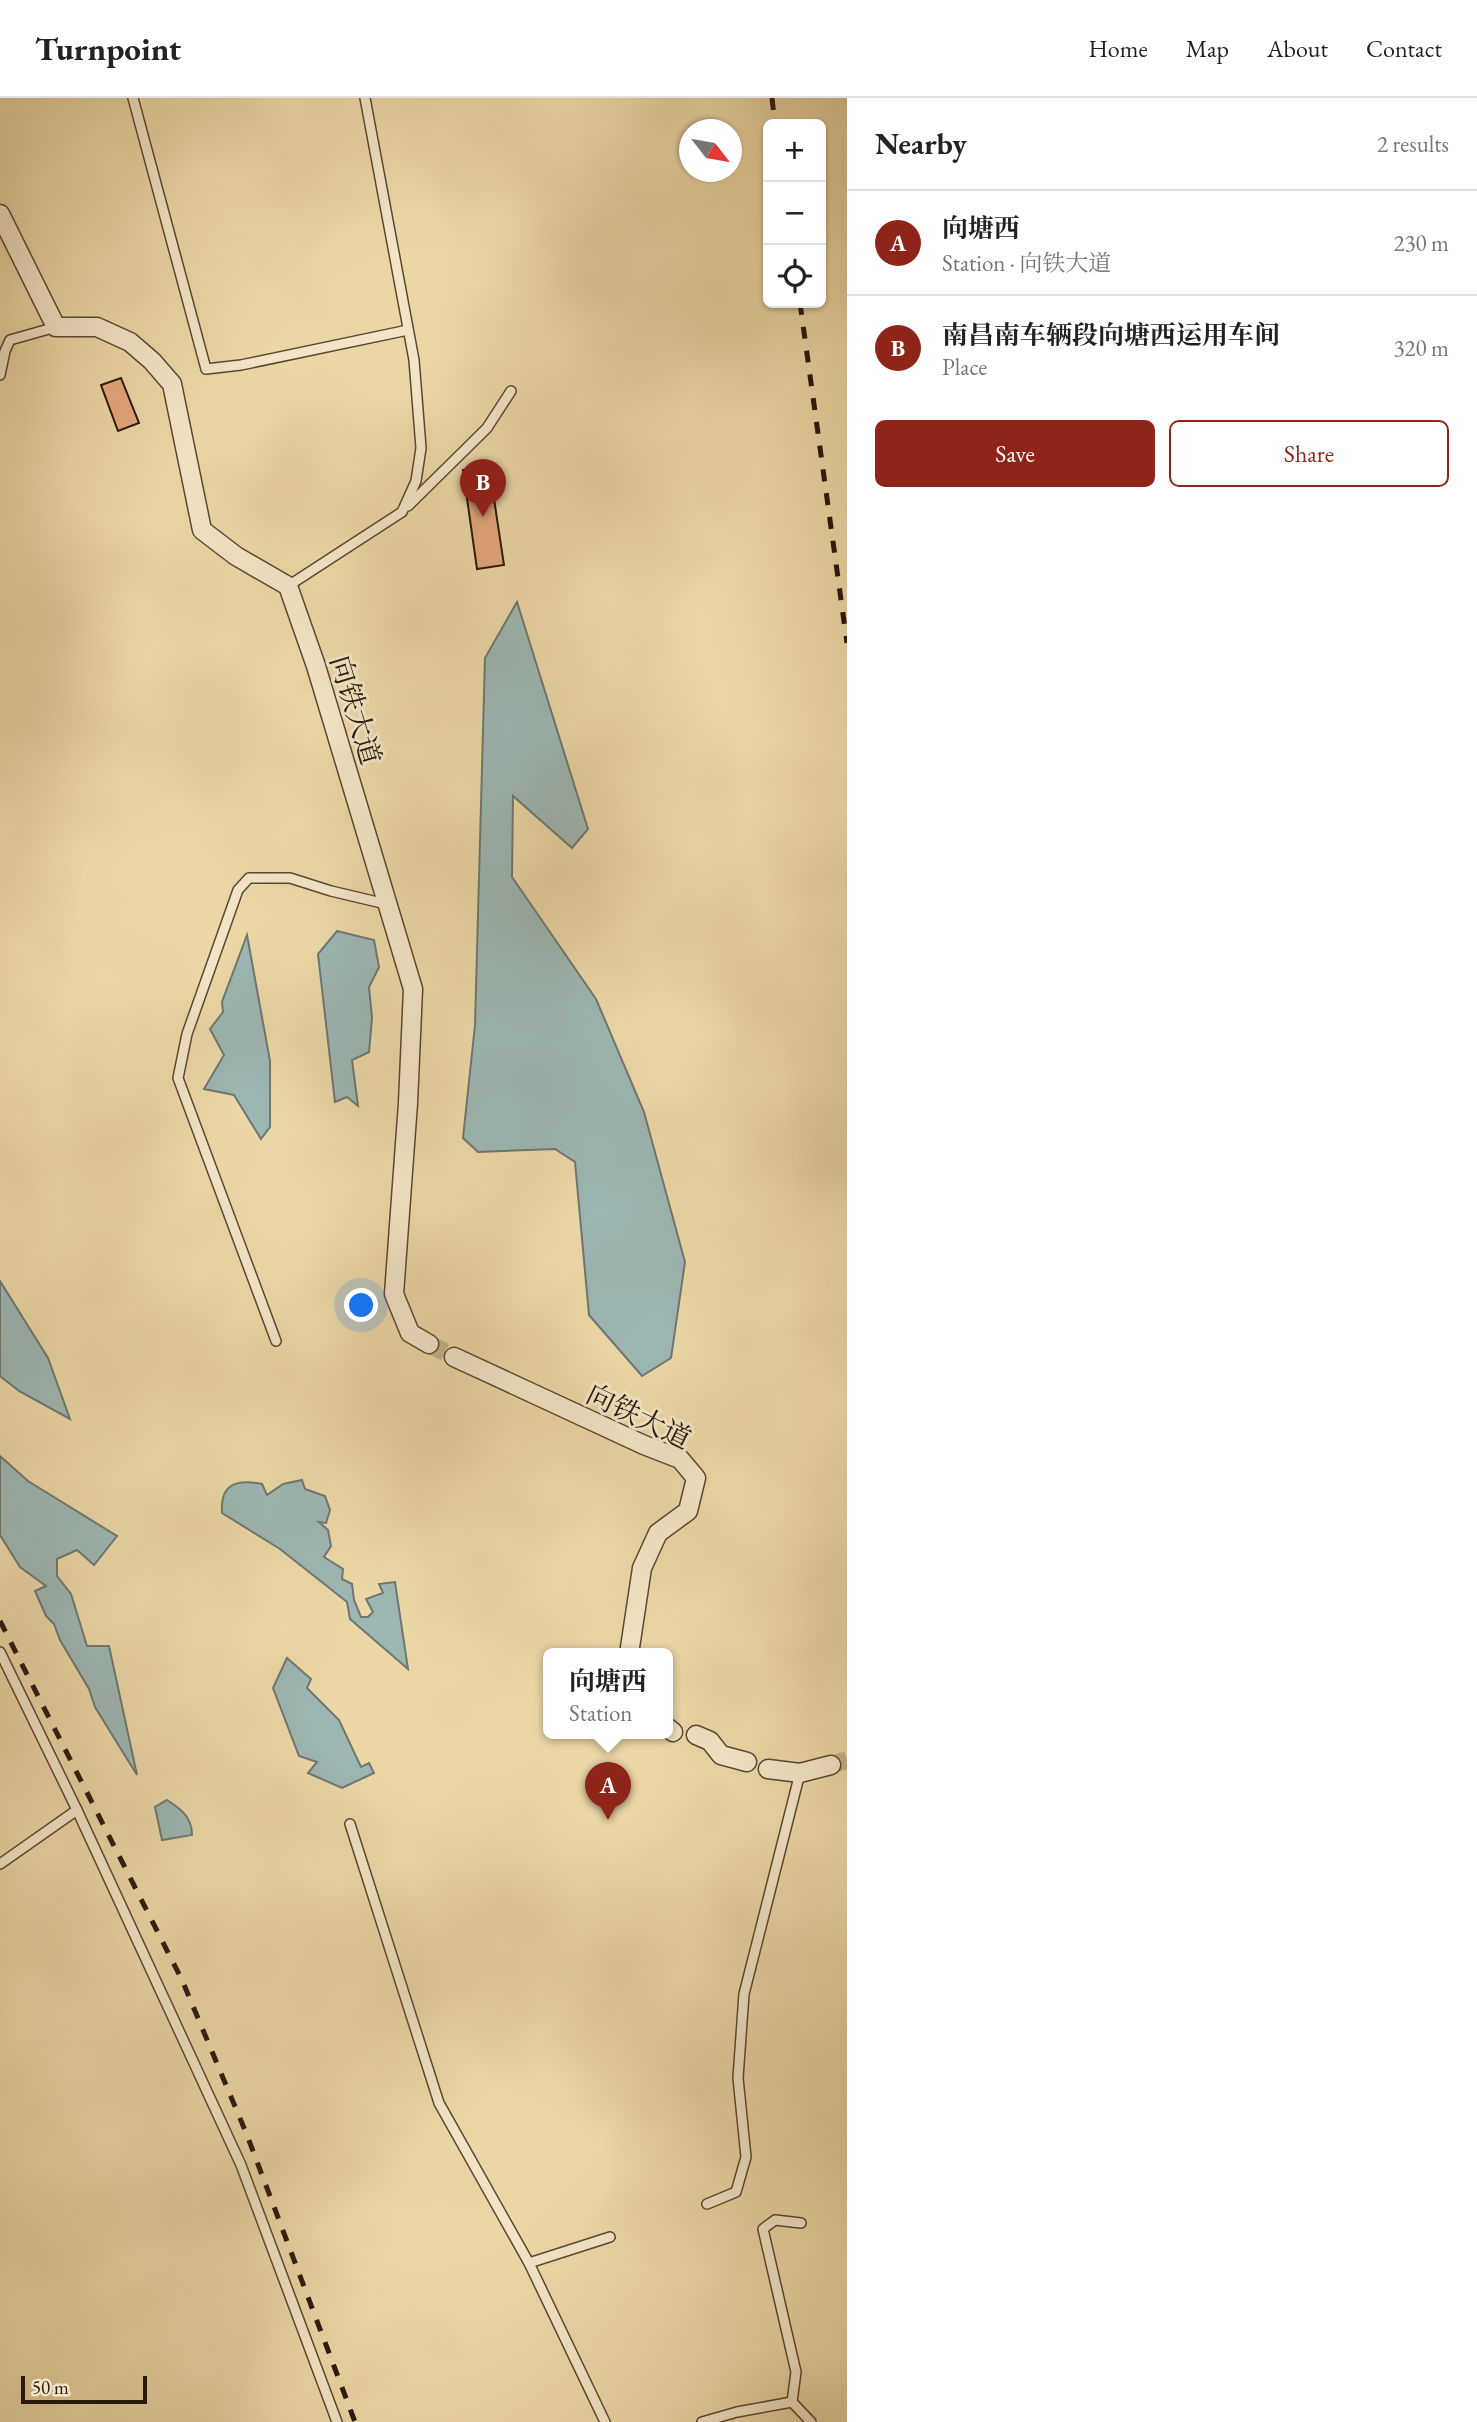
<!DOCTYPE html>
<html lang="en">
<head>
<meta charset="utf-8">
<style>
  body { margin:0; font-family:"EB Garamond","Noto Serif SC",serif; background:#f2f2f2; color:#222 }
  .controls { position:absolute; right:21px; top:21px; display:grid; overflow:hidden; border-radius:10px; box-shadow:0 2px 5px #0004 }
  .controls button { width:63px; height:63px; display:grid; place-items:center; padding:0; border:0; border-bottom:2px solid #e0e0e0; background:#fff; color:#222; font:35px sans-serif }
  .compass { position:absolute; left:679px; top:21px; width:63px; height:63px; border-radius:50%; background:#fff; box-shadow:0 2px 5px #0004; rotate:121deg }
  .scale { position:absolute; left:21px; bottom:18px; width:126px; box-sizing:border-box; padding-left:7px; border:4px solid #29190c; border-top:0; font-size:19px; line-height:24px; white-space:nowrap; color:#29190c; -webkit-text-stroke:5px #f2e4c5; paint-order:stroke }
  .you { position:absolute; left:362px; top:1208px; width:24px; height:24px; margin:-18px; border:5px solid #fff; border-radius:50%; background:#1a73e8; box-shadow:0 0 0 10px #1a73e833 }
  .badge { display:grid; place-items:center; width:46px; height:46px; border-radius:50%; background:#8f2418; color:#fff; font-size:23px; font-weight:700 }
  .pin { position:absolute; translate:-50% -58px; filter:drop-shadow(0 2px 4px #0008) }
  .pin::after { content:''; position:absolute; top:37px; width:24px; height:21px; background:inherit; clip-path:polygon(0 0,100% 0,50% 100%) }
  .popup { position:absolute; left:543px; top:1550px; width:130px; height:91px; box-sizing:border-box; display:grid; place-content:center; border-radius:10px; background:#fff; filter:drop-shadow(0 2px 5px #0005); font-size:23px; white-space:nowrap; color:#767676 }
  .popup b { font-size:26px; color:#222 }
  .popup::after { content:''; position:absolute; left:50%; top:100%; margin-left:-14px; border:14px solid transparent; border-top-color:#fff }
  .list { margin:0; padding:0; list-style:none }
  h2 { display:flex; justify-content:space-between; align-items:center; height:91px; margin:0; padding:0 28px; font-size:30px }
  h2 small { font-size:23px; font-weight:400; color:#767676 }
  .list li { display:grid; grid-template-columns:46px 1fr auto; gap:21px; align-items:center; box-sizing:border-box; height:105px; padding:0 28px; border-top:2px solid #e0e0e0 }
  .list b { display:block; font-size:26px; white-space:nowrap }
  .list p { margin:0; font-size:23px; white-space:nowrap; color:#767676 }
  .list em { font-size:23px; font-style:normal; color:#767676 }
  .actions { display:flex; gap:14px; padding:21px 28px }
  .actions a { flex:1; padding:16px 0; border:2px solid #8f2418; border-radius:10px; text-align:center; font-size:24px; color:#8f2418 }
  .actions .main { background:#8f2418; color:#fff }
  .icon { flex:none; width:38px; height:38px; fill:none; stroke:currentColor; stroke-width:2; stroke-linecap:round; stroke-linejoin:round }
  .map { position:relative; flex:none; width:847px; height:2324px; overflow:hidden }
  header { display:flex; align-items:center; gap:42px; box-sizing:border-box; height:98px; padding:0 35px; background:#fff; border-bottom:2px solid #e0e0e0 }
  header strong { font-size:33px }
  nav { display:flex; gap:38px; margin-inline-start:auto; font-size:24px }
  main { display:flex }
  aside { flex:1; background:#fff }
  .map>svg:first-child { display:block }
  .water { fill:#9cb6b2; stroke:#6e7770; stroke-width:2 }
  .building { fill:#e4a67b; stroke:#29190c; stroke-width:2 }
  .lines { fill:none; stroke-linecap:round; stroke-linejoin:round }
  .street-tunnel { stroke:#c4b087; stroke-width:18; stroke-dasharray:18 9; stroke-linecap:butt }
  .lane-casing { stroke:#5a4832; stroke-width:12 }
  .street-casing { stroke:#5a4832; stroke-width:21 }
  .lane { stroke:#f2e4c5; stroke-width:9 }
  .street { stroke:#f2e4c5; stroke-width:18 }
  .rail { stroke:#29190c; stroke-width:5; stroke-dasharray:12 12; stroke-linecap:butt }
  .labels { text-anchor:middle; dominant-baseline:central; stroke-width:6; stroke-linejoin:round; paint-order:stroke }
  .street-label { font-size:28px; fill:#29190c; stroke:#f2e4c5 }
</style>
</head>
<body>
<header>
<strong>Turnpoint</strong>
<nav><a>Home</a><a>Map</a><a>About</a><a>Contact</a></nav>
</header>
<main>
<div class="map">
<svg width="847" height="2324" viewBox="0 0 847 2324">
  <rect width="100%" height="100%" fill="#ebd6a6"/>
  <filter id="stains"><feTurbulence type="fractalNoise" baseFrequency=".00286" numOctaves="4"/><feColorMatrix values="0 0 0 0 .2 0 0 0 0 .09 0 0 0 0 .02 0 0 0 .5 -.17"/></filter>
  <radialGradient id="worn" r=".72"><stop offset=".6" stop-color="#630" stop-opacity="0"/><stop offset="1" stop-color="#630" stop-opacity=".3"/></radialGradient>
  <g class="water">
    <polygon points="517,504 588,731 572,750 513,698 512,779 596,901 644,1014 685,1164 671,1260 642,1278 589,1217 575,1064 555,1051 478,1054 463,1040 475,927 485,560"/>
    <polygon points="337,833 374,842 379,869 369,889 372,920 369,954 352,962 358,1008 347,999 335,1004 318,856"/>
    <polygon points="247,837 270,963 270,1029 261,1041 234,997 204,991 224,957 210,931 223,914 222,904"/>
    <polygon points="0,1183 48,1260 70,1321 19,1293 0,1278"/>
    <polygon points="0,1358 28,1383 117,1438 94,1467 77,1452 57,1461 57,1478 71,1496 87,1548 109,1548 137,1677 95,1609 89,1591 60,1542 54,1526 46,1518 35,1493 46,1488 20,1469 0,1437"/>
    <path d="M302,1382L305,1391L325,1398L330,1412L326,1425L319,1424L328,1432L331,1448L324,1459L343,1471L342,1481L352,1486L354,1502L361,1519H368L373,1514L366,1501L383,1495L379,1486L395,1484L408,1571L350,1521L347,1504L280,1451L222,1415C220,1386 236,1381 262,1386L267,1397L283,1386Z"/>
    <polygon points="287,1560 311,1581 307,1590 339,1622 361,1669 369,1665 374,1675 342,1690 308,1675 317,1664 299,1658 273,1590"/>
    <path d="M167,1702C181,1711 192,1719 192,1737L162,1742L155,1709Z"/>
  </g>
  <g class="building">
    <polygon points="121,280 139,325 118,333 101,287"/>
    <polygon points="489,368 504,467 477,471 463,372"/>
  </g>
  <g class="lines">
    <g class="street-tunnel">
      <polyline points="429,1246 454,1259"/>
      <polyline points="831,1667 847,1662"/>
    </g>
    <defs>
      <g id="lane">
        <polyline points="133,0 206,271 241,267 408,232"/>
        <polyline points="0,277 5,253 10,242 56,229"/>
        <polyline points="408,408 487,330 511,293"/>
        <polyline points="288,488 402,414 416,383 421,350 414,262 365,0"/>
        <polyline points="276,1243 178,980 187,936 238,792 249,780 290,780 331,793 386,806"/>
        <polyline points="0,1554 77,1712 241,2067 337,2324"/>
        <polyline points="350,1726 439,2005 529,2165 605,2324"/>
        <polyline points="0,1766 77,1712"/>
        <polyline points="707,2106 736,2094 746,2059 738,1980 744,1896 800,1675"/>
        <polyline points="529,2165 610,2139"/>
        <polyline points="792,2304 796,2274 763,2131 775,2122 801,2125"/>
        <polyline points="702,2324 737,2314 792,2304 811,2324"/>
      </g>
      <g id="street">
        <polyline points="0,116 56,229 97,229 130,244 152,263 172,286 202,432 236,458 288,488 316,568 413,891 408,1005 394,1196 410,1235 429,1246"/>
        <polyline points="454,1259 644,1347 680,1361 696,1380 688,1413 658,1435 642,1470 629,1556"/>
        <polyline points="668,1630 673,1634"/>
        <polyline points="696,1637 710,1643 721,1657 747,1664"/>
        <polyline points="768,1671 800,1675 831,1667"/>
      </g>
    </defs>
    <use href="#lane" class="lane-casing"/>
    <use href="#street" class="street-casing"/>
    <use href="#lane" class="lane"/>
    <use href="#street" class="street"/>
    <g class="rail">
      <polyline points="772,0 775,26"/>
      <polyline points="800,205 847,545"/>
      <polyline points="0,1523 182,1882 247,2037 355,2324"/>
    </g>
  </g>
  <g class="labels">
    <g class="street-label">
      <text transform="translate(356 612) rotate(73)">向铁大道</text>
      <text transform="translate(639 1318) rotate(26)">向铁大道</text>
    </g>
  </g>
  <rect width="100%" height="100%" filter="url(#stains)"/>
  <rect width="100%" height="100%" fill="url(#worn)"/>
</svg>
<div class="controls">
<button>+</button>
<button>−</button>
<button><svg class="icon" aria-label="locate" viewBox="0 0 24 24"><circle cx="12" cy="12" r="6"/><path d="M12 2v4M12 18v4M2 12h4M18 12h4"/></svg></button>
</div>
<svg class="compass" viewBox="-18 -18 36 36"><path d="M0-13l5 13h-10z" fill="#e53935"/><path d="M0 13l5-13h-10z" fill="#767676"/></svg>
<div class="scale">50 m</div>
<div class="you"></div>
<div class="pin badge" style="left:608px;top:1722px">A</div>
<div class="popup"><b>向塘西</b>Station</div>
<div class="pin badge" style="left:483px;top:419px">B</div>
</div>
<aside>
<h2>Nearby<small>2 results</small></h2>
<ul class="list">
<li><span class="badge">A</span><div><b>向塘西</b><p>Station · 向铁大道</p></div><em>230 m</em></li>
<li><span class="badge">B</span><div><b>南昌南车辆段向塘西运用车间</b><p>Place</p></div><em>320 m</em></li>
</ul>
<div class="actions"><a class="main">Save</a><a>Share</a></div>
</aside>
</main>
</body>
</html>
